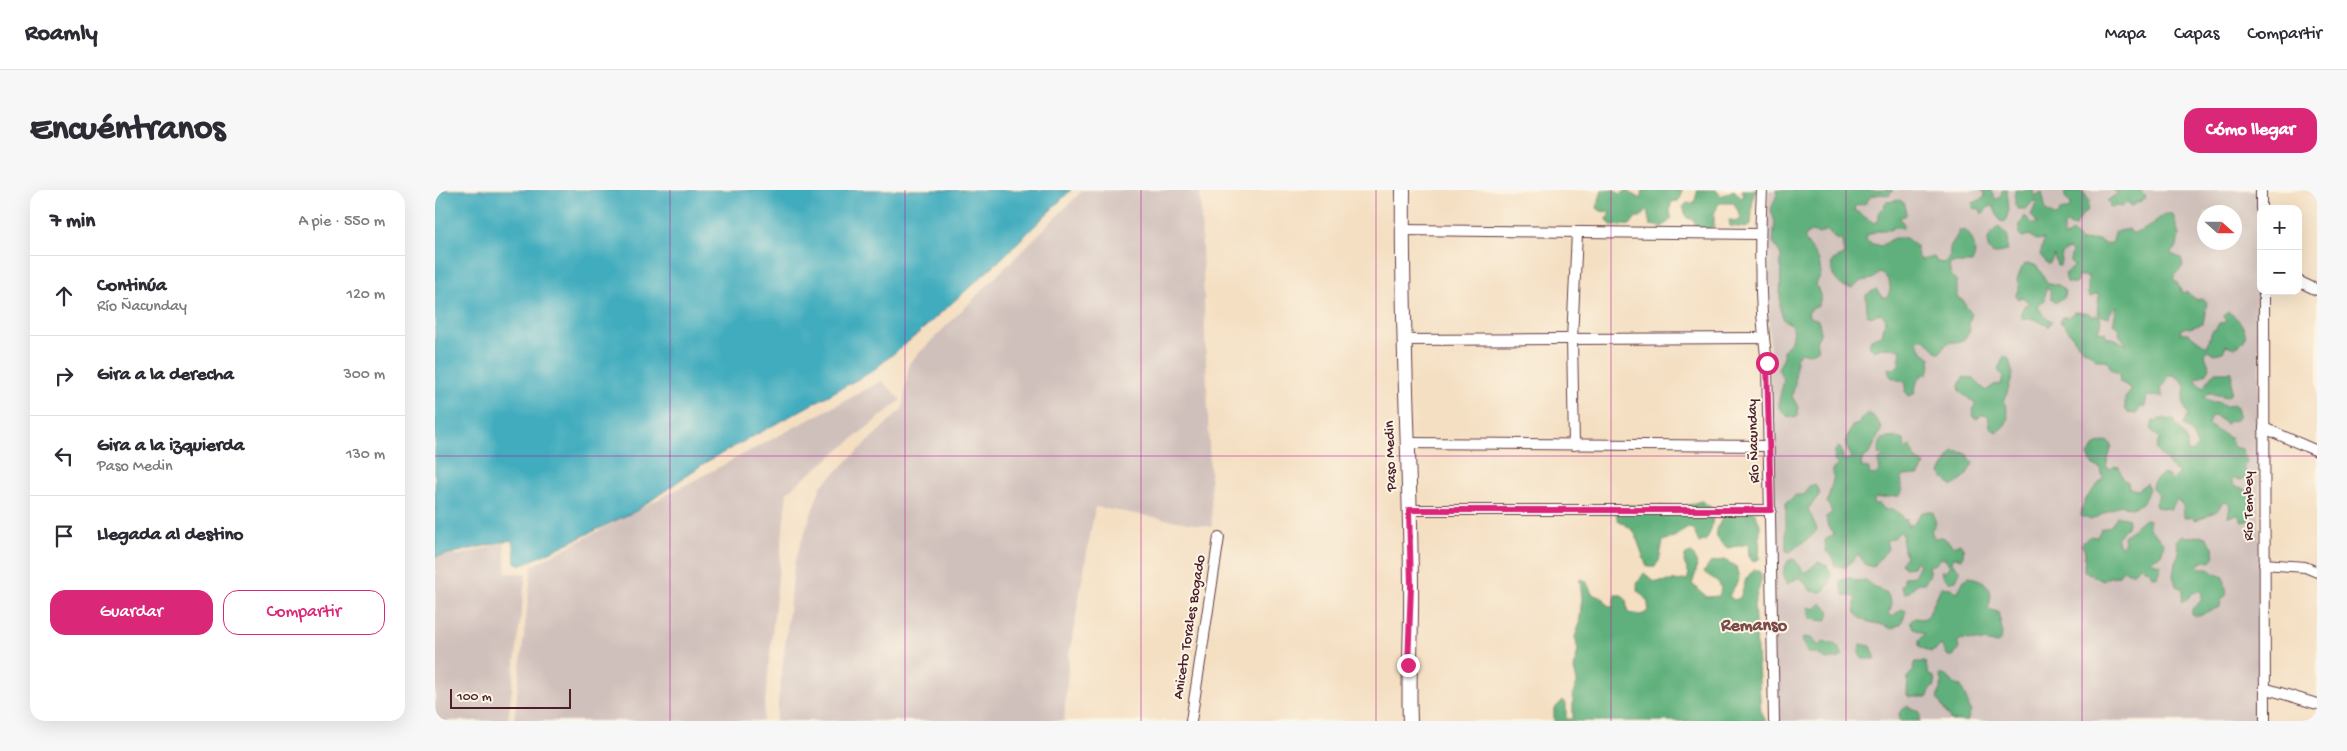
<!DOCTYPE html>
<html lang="es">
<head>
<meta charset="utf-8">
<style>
  body { margin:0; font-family:"Gochi Hand",sans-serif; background:#f7f7f7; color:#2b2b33 }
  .controls { position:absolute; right:15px; top:15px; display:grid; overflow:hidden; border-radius:10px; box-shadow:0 5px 20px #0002 }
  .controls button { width:45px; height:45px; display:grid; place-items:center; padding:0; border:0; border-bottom:1px solid #e1e1e2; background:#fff; color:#2b2b33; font:25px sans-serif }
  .compass { position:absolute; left:1762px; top:15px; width:45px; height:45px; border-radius:50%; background:#fff; box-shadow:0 5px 20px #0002; rotate:111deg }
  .scale { position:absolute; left:15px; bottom:12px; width:121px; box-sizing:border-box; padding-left:5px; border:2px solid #4a1f2b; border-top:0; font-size:14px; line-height:18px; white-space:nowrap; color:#4a1f2b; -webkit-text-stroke:4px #fcf5e5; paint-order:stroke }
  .stop { position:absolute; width:15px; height:15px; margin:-11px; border:4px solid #db2777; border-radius:50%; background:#fff }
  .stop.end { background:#db2777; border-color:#fff; box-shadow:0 1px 5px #0008 }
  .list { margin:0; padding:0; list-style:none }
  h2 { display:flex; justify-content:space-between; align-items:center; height:65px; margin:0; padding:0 20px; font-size:21px }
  h2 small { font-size:16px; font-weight:400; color:#7c7c81 }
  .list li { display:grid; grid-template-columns:32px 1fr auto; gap:15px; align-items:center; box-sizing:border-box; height:80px; padding:0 20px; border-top:1px solid #e1e1e2 }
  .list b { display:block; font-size:19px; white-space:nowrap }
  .list p { margin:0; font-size:16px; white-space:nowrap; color:#7c7c81 }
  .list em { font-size:16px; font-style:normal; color:#7c7c81 }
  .actions { display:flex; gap:10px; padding:15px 20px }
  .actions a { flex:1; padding:11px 0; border:1px solid #db2777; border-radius:15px; text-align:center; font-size:18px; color:#db2777 }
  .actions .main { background:#db2777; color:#fff }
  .icon { flex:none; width:28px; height:28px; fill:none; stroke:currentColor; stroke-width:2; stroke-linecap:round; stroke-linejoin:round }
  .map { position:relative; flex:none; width:1882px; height:531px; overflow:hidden; border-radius:15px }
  header { display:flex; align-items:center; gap:30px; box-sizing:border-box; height:70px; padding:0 25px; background:#fff; border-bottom:1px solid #e1e1e2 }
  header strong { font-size:24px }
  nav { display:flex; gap:28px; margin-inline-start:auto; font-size:18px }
  .intro { display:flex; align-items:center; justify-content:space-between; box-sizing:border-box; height:120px; padding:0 30px }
  h1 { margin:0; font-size:35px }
  .button { padding:12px 22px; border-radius:15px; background:#db2777; color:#fff; font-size:18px; font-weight:700 }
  main { display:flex; gap:30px; padding:0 30px }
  aside { flex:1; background:#fff; border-radius:15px; box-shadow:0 5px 20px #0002 }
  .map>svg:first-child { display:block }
  .industrial { fill:#d0c0bb; fill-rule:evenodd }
  .forest { fill:#5eb07c; stroke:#546854 }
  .water { fill:#3facbe; stroke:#446674 }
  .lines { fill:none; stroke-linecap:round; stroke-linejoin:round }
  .street-casing { stroke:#643c42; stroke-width:12 }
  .secondary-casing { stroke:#643c42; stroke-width:16 }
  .street { stroke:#fff; stroke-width:10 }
  .secondary { stroke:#fff; stroke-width:14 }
  .route { stroke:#db2777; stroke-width:6 }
  .grid { fill:none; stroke:#b5179e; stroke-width:1; stroke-opacity:0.55 }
  .labels { text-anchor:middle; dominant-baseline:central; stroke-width:4; stroke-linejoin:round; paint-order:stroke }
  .street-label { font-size:15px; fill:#4a1f2b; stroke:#fcf5e5 }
  .quarter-label { font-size:18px; font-weight:bold; fill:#7b4b4c; stroke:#fcf5e5 }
</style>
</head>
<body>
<header>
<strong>Roamly</strong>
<nav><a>Mapa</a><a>Capas</a><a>Compartir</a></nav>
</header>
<div class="intro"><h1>Encuéntranos</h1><a class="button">Cómo llegar</a></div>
<main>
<aside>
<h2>7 min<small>A pie · 550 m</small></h2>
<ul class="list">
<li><svg class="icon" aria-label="ahead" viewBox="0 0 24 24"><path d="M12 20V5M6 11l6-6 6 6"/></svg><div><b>Continúa</b><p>Río Ñacunday</p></div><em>120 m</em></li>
<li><svg class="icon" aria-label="right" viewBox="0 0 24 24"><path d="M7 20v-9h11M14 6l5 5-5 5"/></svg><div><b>Gira a la derecha</b></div><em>300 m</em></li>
<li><svg class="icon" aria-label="left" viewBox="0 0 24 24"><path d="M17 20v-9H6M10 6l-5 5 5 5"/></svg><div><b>Gira a la izquierda</b><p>Paso Medin</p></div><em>130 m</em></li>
<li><svg class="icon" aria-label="arrive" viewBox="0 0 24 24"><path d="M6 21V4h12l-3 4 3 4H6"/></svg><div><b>Llegada al destino</b></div></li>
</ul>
<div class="actions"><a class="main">Guardar</a><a>Compartir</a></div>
</aside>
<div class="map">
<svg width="1882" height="531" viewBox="0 0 1882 531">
  <rect width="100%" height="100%" fill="#fcf5e5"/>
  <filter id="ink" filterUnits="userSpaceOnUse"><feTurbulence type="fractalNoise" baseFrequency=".02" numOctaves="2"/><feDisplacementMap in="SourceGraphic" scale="10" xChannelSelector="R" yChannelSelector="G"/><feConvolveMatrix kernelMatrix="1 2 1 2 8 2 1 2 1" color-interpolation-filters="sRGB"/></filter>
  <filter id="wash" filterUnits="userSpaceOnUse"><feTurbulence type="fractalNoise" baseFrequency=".0096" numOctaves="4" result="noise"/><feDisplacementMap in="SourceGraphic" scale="20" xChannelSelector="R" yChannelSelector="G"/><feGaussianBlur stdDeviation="1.12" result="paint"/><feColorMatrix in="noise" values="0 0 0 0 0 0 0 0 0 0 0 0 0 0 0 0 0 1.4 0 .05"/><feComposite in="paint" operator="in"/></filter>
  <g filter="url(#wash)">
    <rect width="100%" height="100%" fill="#f4dfc2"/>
    <g class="industrial">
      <polygon points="648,0 765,0 777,337 660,317 634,466 629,531 341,531 360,370 386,296 468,218 474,173"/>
      <path d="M1333,0H1824L1825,531H1338ZM1770,22H1800V52H1770Z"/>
      <polygon points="447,191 466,210 352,302 328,531 79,531 97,376"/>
      <polygon points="13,316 21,366 69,353 71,383 91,383 73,531 0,531 0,318"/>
    </g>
    <g class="forest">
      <polygon points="1167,0 1180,0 1184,4 1194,0 1195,3 1206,9 1208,0 1247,0 1246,7 1243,11 1236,12 1235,22 1237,29 1227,37 1215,35 1212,21 1205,27 1201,27 1195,35 1177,36 1172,30 1175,22 1166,21 1162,18"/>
      <polygon points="1263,0 1281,0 1286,6 1299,0 1306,8 1309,5 1307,0 1322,0 1318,7 1316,35 1310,38 1295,36 1294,30 1304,31 1306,27 1299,13 1284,13 1279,24 1279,36 1273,39 1261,38 1259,30 1252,28 1248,17 1252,13 1259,13"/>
      <path d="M1341,0H1458L1454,6L1447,4L1436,6L1431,13L1420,16L1419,20L1439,33L1444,30V22L1449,18L1451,12L1465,10L1470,14L1471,25L1464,28L1469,34L1468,38L1460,37L1455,40H1444L1431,46L1432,52L1445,56L1459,48H1471L1481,56L1483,67L1486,70L1499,67L1502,72L1510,73L1515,66C1513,56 1521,49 1525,40L1531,41C1539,50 1543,61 1537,73H1516L1514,77L1516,85L1522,91V107L1529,111L1531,117L1537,123L1534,134L1535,140L1528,151L1512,153L1504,164L1490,149L1481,150L1487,161L1495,167L1496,176L1492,184H1488L1482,192L1479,204L1474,206L1470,201L1471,193L1456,187L1453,182L1454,178L1459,179L1464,175L1466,159L1447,158L1439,161L1434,155L1436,149L1447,145L1451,128L1445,123L1436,127L1432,125L1431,105L1441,99L1447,107H1452C1458,98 1455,87 1444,83L1438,89L1426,91L1418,98C1404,100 1392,82 1398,70L1409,65L1407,51L1399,48L1393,40L1384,44L1377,41L1370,46V50L1384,70L1386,84L1381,94L1386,108L1383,116L1375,120L1373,124L1375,127L1383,130C1386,139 1387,143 1381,151L1384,159L1374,164L1366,162L1361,168L1360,194L1357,206L1363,217V226L1360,228L1352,226L1344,218V210L1349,190L1343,179L1348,169V161L1355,153L1359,141L1356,134L1349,130L1345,119L1346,65L1338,52L1340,32L1336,20L1342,4Z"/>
      <polygon points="1546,0 1555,0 1561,10 1566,6 1567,0 1572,0 1574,20 1570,32 1565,31 1558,16 1555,16 1547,24 1545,19 1538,18 1538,13 1549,8 1550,3"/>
      <path d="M1580,0H1598L1599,6L1607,2L1611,21L1621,27L1626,20H1633L1636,15L1630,7V0L1648,2L1654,10L1653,20L1647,25L1640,37L1632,34L1629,35V48L1637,42L1646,51L1664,50L1671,55L1678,52L1680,42L1694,39L1697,43C1715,43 1724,21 1738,24L1744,45L1742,57L1736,64L1746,68L1748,76L1738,88L1744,95L1747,103L1751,102L1762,110L1767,108L1772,112L1768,134L1754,138L1751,137L1745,140V143H1753L1772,157L1777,141L1781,139L1784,133L1791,132L1789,126L1793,122C1802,126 1818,144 1806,154C1804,156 1802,156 1800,158L1791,155L1788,162L1780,164L1773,160L1769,163L1774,176L1772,183L1760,189L1768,198L1780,182H1797L1796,202L1793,207L1773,203L1769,207L1775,212H1785L1790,217L1798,214L1802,217L1804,226L1801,230L1795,231L1791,234L1780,225L1775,228L1773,235L1796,249L1798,257L1807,259L1812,272L1808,276L1813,286L1806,290L1798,288L1797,292L1800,297L1812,300L1819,308L1813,331L1807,332L1803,325L1793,327L1795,316L1791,312L1787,313L1782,321L1761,330L1757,327H1749L1748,316L1742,309L1736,319L1721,317L1720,313L1724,305L1717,298L1718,292L1728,284L1734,286L1738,290L1743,284L1721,260L1724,248L1716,240L1718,231L1731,228L1732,231L1738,229L1752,251V261L1756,262L1763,256L1755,241L1748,235L1753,225L1748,211L1750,196L1745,189L1736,184L1725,199L1728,207L1712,206L1710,217H1705L1701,224L1693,223L1690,218V208L1696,201V198L1685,192L1684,184L1676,179L1672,170H1662C1655,162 1650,162 1644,155C1637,147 1634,139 1625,132L1627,127H1634L1639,122L1653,123L1658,127L1661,125L1665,126L1666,132L1663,141L1670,142L1672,148H1678L1692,155L1684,144L1685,139L1678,134L1682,116L1678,118L1673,127C1657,127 1664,113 1664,105L1661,104L1656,107L1653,105V86H1643L1641,94L1632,92L1630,84L1640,76L1635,70L1637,61L1633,59L1627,64L1625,76H1622L1619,65L1615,73H1612L1605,65L1609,49L1601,50L1595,45L1587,47L1584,44V37L1590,26L1598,34H1603L1596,25L1602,12L1598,11L1591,19H1583L1580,15Z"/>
      <polygon points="1678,0 1705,0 1711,8 1695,17 1693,11 1687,17 1680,15 1676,18 1672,11 1683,3"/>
      <path d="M1564,37L1573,46L1572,61L1558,64C1547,55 1554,42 1564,37Z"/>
      <polygon points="1594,73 1602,76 1613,94 1624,95 1630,101 1629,108 1621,112 1617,109 1615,100 1611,98 1610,110 1602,116 1610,127 1617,131 1614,136 1599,129 1588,129 1585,125 1589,116 1595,114 1587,107 1583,109 1581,105 1584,97 1582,90 1588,75"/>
      <path d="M1569,166L1574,169L1578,184L1569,212C1575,227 1575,234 1561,242L1555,237L1553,226L1547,225L1542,229L1537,226L1540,213L1525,202L1524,196L1528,187L1539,189L1551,201L1559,195L1566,194L1568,188L1563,179Z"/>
      <path d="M1433,223L1440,228L1447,238L1435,263L1427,270L1426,277L1434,278V284L1440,285L1445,280L1443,271L1449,266L1443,264L1446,249L1461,247L1469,250L1470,259L1475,256L1481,269L1490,274L1484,285L1468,286C1464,293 1470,299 1465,306L1440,308L1438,314H1445L1449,319H1458L1467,325L1468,329L1472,330V336L1478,334L1487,322H1498L1501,334L1496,340L1499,348L1508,347L1518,356L1525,353L1529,360L1527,369L1519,367L1517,372L1525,381L1521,390L1514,392L1508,386L1507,381L1513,380L1515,376L1510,368H1507L1501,374L1493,376L1495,384L1490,393H1483L1474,402L1469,403L1466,396L1469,392V387L1479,386L1485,374L1481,371L1478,377L1469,378L1466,373L1471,366L1467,355L1468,344L1465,342L1460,347L1451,351L1453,359L1438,377L1431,375L1423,364L1411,377L1400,376L1397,366L1391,361L1390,350L1399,344L1393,337L1391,327L1397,322L1392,312L1399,286L1397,280L1403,275L1399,271L1400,261L1403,257L1406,259L1408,269L1412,270L1417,267L1411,257L1412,247L1417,236L1424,234L1426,228Z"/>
      <path d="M1672,251L1677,255L1671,277L1676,279L1679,276L1684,277L1688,289L1693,292L1694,298L1702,300L1712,293L1714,299L1708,313L1696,318L1686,315L1656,330L1646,326L1648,314C1653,305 1660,297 1668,289L1666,279L1658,276L1653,265L1660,255Z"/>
      <polygon points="1518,261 1531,263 1538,273 1531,286 1517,297 1505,283"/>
      <path d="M1380,294L1385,304L1373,319L1382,339C1376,350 1365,353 1355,362L1351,361V313L1361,305H1369L1374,296Z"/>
      <path d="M1266,311L1277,318C1279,329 1277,341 1271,350L1264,353L1258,339L1251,338L1241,346L1228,351L1224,371L1219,377H1212L1199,341L1183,330L1181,324L1190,315L1248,317Z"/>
      <path d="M1290,319L1320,322L1325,335L1324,369L1318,372L1314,366L1313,354L1293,358C1271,344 1287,336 1290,319Z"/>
      <polygon points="1682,326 1694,329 1692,337 1681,348 1686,357 1690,352 1689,346 1710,329 1714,330 1714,338 1729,353 1726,365 1717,369 1718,372 1726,375 1722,387 1717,386 1714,380 1709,379 1707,375 1697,383 1688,380 1683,386 1674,387 1668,391 1649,381 1650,361 1646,354 1656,346 1662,347 1666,339 1676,336"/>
      <path d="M1747,346C1756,348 1762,345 1771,347L1778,357L1779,369L1776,372L1770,371L1761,375L1766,378H1774L1780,384L1789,387L1792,404L1786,411L1785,417L1761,426L1757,425V419L1766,411L1767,403L1764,401L1758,403L1750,411H1746L1748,399L1741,396L1738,386L1740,372L1744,363L1741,351Z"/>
      <path d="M1257,363C1265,373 1261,383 1257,394L1272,407L1284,406C1290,391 1278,390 1269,382L1276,372L1289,370L1301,376L1304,389L1294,406L1299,410L1305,408L1311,389L1319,379L1325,382L1327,388L1319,415L1326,523L1331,531H1119V519L1128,510L1131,515V529H1138V504L1142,492L1139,479L1143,460L1140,447L1144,435L1147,408L1145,389L1151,391L1157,404L1169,409L1172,415L1178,417L1180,405H1187L1191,410L1193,423L1206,425L1212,422C1216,411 1210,409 1203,401L1202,394L1209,383L1220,392L1252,390L1254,384L1249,372L1250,365Z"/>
      <path d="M1358,369L1361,371L1370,383L1383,372L1392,376C1398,387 1397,394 1386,402L1376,401L1365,387L1352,394C1345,387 1349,378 1353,371Z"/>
      <path d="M1534,387C1553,390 1560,399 1553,419L1563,422C1565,432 1571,445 1563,453L1527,449L1522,452L1524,458L1518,466H1513L1506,455L1501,460L1495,462L1484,456V450L1489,444L1478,438L1475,431L1480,428L1488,429L1493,426L1506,397L1516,398L1522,403L1529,390Z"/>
      <path d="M1415,388L1422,391L1431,390L1439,397L1452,403L1457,414L1454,422L1456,427L1467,419L1471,421L1466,434L1456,439C1447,431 1423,436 1420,419C1419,415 1421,412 1420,407L1409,405L1405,393L1406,390Z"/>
      <polygon points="1386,413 1395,421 1391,431 1375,429 1373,417 1380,419"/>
      <path d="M1370,447L1376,448L1384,456L1388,452C1403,454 1400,453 1408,465L1405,468L1391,470L1381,463H1372L1367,449Z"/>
      <polygon points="1425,454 1436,456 1441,469 1427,469 1424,463"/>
      <polygon points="1481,472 1490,472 1494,485 1499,487 1500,496 1495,499 1493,507 1476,507 1472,505 1473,486 1479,480 1478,476"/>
      <polygon points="1504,485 1511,485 1521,495 1526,496 1536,521 1532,531 1516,531 1502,508 1507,493"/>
      <polygon points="1472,516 1485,522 1485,531 1465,531 1464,523"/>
    </g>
    <polygon class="water" points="0,0 636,0 566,69 479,147 436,182 271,272 201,321 85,376 80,372 79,355 76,350 0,367"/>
  </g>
  <g filter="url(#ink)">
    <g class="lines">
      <defs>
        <g id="street">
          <path d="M1327,0C1324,57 1324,116 1332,173L1339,531"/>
          <polyline points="1826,0 1826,19"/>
          <polyline points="968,40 1325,44"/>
          <polyline points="1863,91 1882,100"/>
          <polyline points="1829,101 1830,531"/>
          <polyline points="969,150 1329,148"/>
          <polyline points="1829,238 1882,261"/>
          <polyline points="972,253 1333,256"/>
          <polyline points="1139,255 1137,149 1142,43"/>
          <polyline points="973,320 1336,320"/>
          <polyline points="1829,374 1870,377 1882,382"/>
          <polyline points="1829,498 1882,514"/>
          <polyline points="756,531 784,347"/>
        </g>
        <path id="secondary" d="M968,0C966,132 975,263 976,394C977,440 973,485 975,531"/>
      </defs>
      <use href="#street" class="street-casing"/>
      <use href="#secondary" class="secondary-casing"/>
      <use href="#street" class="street"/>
      <use href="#secondary" class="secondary"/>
    </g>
  </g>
  <g class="lines" filter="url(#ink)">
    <polyline class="route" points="973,475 976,396 974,320 1336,320 1332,173"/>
  </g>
  <path class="grid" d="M235,0V531M470,0V531M706,0V531M941,0V531M1176,0V531M1411,0V531M1647,0V531M0,266H1882"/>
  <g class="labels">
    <g class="street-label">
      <text transform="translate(1319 251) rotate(-92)">Río Ñacunday</text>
      <text transform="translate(956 266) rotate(-92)">Paso Medin</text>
      <text transform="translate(1814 316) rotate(-90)">Río Tembey</text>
      <text transform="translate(755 437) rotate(-81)">Aniceto Torales Bogado</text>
    </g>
    <g class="quarter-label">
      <text x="1319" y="436">Remanso</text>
    </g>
  </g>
</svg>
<div class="controls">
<button>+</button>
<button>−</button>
</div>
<svg class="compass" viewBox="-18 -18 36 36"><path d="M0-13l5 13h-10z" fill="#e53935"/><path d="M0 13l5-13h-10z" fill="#7c7c81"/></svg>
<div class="scale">100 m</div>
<div class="stop" style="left:1332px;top:173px"></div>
<div class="stop end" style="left:973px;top:475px"></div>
</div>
</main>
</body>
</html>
